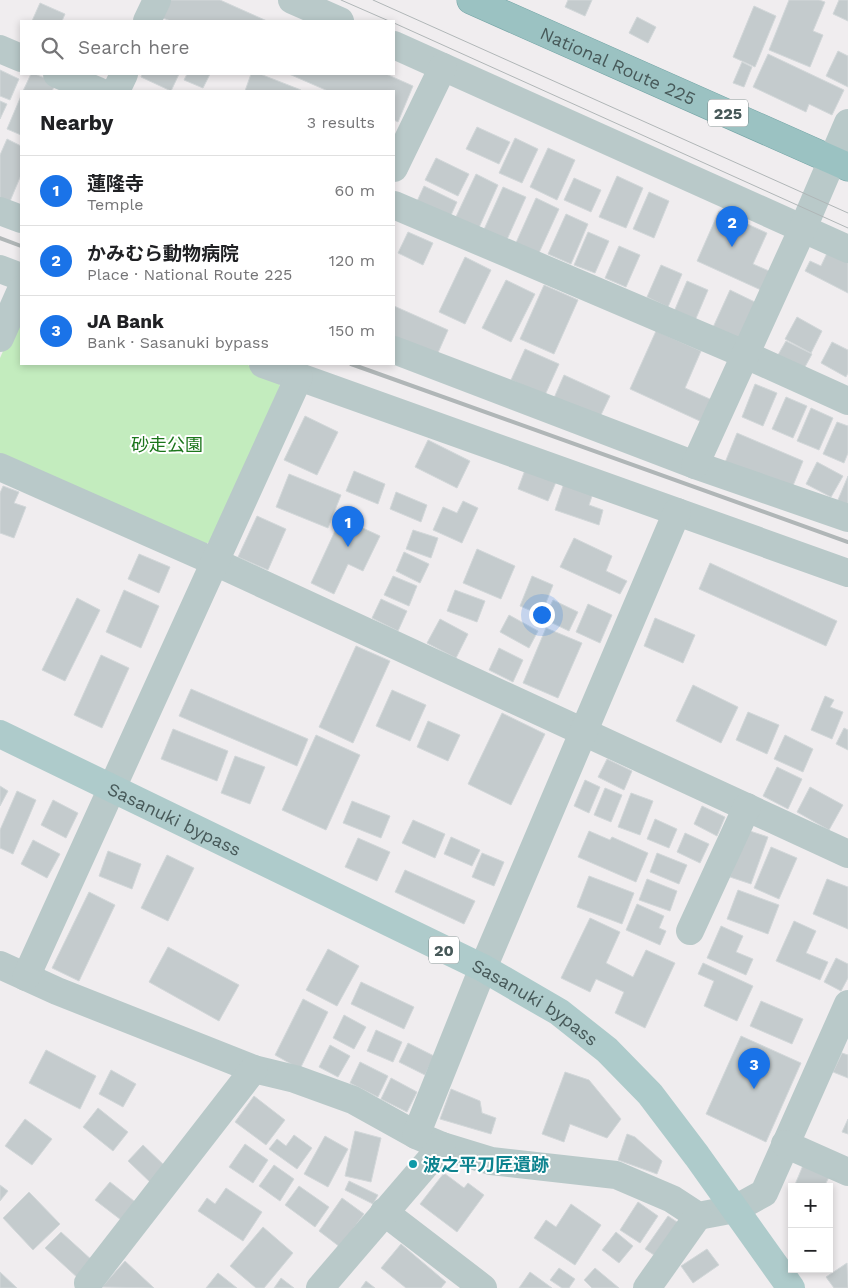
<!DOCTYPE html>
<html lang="en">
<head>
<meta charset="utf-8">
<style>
  body { margin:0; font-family:"Work Sans","Noto Sans JP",sans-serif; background:#f6f6f6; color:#202124 }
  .controls { position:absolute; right:15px; bottom:15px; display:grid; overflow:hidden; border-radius:0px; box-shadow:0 2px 8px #0003 }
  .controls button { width:45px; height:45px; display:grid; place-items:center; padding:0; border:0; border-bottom:1px solid #e0e0e0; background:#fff; color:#202124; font:25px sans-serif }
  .you { position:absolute; left:541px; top:614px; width:18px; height:18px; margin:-12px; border:4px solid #fff; border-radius:50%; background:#1a73e8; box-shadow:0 0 0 8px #1a73e833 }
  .badge { display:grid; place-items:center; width:32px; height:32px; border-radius:50%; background:#1a73e8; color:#fff; font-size:16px; font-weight:700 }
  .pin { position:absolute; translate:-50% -41px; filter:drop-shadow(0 1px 2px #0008) }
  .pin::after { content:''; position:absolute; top:26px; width:18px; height:15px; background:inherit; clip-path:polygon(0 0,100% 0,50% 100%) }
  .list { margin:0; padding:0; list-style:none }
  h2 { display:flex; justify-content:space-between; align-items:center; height:65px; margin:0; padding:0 20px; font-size:21px }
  h2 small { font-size:16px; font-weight:400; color:#757577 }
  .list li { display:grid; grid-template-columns:32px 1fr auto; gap:15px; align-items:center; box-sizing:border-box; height:70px; padding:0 20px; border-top:1px solid #e0e0e0 }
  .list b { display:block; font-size:19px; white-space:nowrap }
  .list p { margin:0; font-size:16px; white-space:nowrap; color:#757577 }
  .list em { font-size:16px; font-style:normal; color:#757577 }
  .icon { flex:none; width:28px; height:28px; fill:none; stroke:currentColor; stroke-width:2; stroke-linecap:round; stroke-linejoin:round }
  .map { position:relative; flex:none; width:848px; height:1288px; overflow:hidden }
  .search { position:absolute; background:#fff; box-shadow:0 2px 8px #0003; left:20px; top:20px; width:375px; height:55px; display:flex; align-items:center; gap:12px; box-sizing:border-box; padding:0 18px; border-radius:0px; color:#757577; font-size:19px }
  .panel { position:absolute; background:#fff; box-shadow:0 2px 8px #0003; left:20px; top:90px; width:375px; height:275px; border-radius:0px }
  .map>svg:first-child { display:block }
  .green { fill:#c3ecbe }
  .building { fill:#c4cbcd; stroke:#d2d7d9 }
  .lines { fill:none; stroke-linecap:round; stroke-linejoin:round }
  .trunk-casing { stroke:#73a4a5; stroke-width:29 }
  .minor { stroke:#b9c9c9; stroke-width:28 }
  .primary { stroke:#aecbcb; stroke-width:28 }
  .trunk { stroke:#9bc2c2; stroke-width:28 }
  .tram { stroke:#b0b6b7; stroke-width:1 }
  .rail { stroke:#b0b6b7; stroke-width:4 }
  .culture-dot { fill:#0f9aa8; stroke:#fff; stroke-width:2 }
  .labels { text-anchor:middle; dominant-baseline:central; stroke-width:4; stroke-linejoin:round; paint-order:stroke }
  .shield { fill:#fff; stroke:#7e8b8b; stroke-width:1 }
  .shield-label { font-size:16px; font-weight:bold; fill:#475959 }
  .street-label { font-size:18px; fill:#475959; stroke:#fff }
  .park-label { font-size:18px; fill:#1c761c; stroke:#fff }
  .culture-label { font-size:18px; font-weight:bold; fill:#0d838f; stroke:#fff; text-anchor:start }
</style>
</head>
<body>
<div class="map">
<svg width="848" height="1288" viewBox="0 0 848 1288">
  <rect width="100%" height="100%" fill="#f0edef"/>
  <polygon class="green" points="21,310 21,364 245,364 275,375 280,386 211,542 199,545 0,457 0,358"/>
  <g class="building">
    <polygon points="168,0 220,0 267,21 171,21 160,17"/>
    <polygon points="568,0 592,0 585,16 565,7"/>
    <polygon points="789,0 819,0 825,2 813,31 823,35 810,67 769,50"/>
    <polygon points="839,0 848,0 848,21 833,14"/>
    <polygon points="40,3 65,14 62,21 32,21"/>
    <polygon points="754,6 776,16 755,67 733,57"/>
    <polygon points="637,17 656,27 648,43 629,33"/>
    <polygon points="838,51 848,56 848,87 826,76"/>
    <polygon points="768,54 844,90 832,115 809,104 806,112 753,87"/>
    <polygon points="742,62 752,67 744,87 733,83"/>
    <polygon points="0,70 19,79 10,100 0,96"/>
    <polygon points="31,74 35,74 56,83 52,91 23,91"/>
    <polygon points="142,74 179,74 171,91 141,77"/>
    <polygon points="187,74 210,74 203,88 184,80"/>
    <polygon points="251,74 260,74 301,90 300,91 245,91"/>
    <polygon points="289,74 386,74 413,86 398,122 394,120 394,91 328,91"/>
    <polygon points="21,96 21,135 7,129"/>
    <polygon points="0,101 7,104 0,119"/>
    <polygon points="477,127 510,142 499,164 466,149"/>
    <polygon points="515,138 538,149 522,183 499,173"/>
    <polygon points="7,139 21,146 21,175 8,206 0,203 0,155"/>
    <polygon points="548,148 575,160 557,200 530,187"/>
    <polygon points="436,158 469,174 458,196 425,180"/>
    <polygon points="476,174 498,185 477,232 454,221"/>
    <polygon points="617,176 643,188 626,228 599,217"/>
    <polygon points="574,178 601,190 591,212 564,200"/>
    <polygon points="424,186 457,202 447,224 414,208"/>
    <polygon points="503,187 526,197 505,244 482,234"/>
    <polygon points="649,192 669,201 654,238 633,229"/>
    <polygon points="536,198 559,209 538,255 515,245"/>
    <polygon points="719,211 767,233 753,264 769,271 761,290 697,261"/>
    <polygon points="566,214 588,224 571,264 548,254"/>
    <polygon points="408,232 433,243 423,265 398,253"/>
    <polygon points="588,232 609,241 595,273 574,265"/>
    <polygon points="619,246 640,255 626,287 605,278"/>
    <polygon points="829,249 848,258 848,293 805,271 810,261 821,266"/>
    <polygon points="465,257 491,270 465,324 439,312"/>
    <polygon points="661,265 682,274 668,307 647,297"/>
    <polygon points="506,280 535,294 511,342 482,328"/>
    <polygon points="687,281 708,290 694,323 673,314"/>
    <polygon points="544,285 578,300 554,354 520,339"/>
    <polygon points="730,290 761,305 742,348 710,334"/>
    <polygon points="394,306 448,330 433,364 394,346"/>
    <polygon points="797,317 822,331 811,353 785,339"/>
    <polygon points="656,331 701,351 685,388 712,400 702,422 630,389"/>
    <polygon points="786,341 812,354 800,376 774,362"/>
    <polygon points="832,342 848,350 848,373 846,377 821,363"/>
    <polygon points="525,349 559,364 545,395 511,380"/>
    <polygon points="564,375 610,396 599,419 554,398"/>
    <polygon points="755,384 777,393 763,426 742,417"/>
    <polygon points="786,397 807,406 793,438 772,429"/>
    <polygon points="811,408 833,418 819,450 797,441"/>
    <polygon points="305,416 338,432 317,475 284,460"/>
    <polygon points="837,422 848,426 848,453 844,463 823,454"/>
    <polygon points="737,433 803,461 790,493 724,465"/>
    <polygon points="428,440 470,461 457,488 415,467"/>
    <polygon points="817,462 843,476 831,497 806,484"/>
    <polygon points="525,470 556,482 548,501 518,489"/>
    <polygon points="354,471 385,484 378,504 346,491"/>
    <polygon points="289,474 341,495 328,528 276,507"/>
    <polygon points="848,476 848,513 835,507"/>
    <polygon points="564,483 593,493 589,505 603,510 599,525 555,510"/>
    <polygon points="3,486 19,492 14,503 26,507 14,538 0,533 0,493"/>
    <polygon points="396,492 427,505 421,522 390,509"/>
    <polygon points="463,501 478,508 462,543 433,530 443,507 457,513"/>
    <polygon points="257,516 286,529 268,570 238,557"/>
    <polygon points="341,518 380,536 363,571 348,564 334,594 311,583"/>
    <polygon points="413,530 438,538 431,558 406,549"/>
    <polygon points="574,538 612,556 606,571 627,581 620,594 560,567"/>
    <polygon points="477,549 515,566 501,599 463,583"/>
    <polygon points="404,552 429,564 420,583 396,571"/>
    <polygon points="139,554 170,567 159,593 128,579"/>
    <polygon points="710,563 837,621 826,646 699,589"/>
    <polygon points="393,576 417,586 409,606 384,595"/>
    <polygon points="532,576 553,585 541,615 520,606"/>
    <polygon points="124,590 159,606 141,648 106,632"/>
    <polygon points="455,590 485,601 477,622 447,611"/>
    <polygon points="77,598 100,610 65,681 42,670"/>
    <polygon points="381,599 407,611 398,631 372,618"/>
    <polygon points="553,600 578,612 569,631 544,619"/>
    <polygon points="588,604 612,615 600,643 576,632"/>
    <polygon points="509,615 538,631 529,648 500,632"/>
    <polygon points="655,618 695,635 683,663 644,646"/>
    <polygon points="440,619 468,634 456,658 427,643"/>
    <polygon points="546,628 582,643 558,698 523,683"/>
    <polygon points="356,646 390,661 353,743 319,727"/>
    <polygon points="499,648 523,660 513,682 489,670"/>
    <polygon points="101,655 129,668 102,728 74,715"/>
    <polygon points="693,685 738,707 721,743 676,721"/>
    <polygon points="191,689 308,739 297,766 179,716"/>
    <polygon points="392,690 426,705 410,741 376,726"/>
    <polygon points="825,696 834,700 830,707 843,712 832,739 811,730"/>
    <polygon points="748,712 779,725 767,754 736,740"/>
    <polygon points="502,713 545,734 511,805 468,784"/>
    <polygon points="428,721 460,735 448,761 417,747"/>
    <polygon points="844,728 848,730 848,750 836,744"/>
    <polygon points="173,729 228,751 217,781 161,759"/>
    <polygon points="316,735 360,755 326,830 282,810"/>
    <polygon points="785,735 813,749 803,772 774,759"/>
    <polygon points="235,756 265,767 250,804 221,793"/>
    <polygon points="607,759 632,771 624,790 598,777"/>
    <polygon points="777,767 802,779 788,809 763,796"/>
    <polygon points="585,780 600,787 589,813 574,806"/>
    <polygon points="0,786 8,791 0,806"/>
    <polygon points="810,787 843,805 829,830 797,812"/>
    <polygon points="605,788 622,795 611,822 594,815"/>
    <polygon points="17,791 36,800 13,854 0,848 0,830"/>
    <polygon points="631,793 653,801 640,835 618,827"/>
    <polygon points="53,800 78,813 66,838 41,825"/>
    <polygon points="352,801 390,816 381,838 343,823"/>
    <polygon points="702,806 725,817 717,836 694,824"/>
    <polygon points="655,819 677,829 669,848 647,839"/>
    <polygon points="413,820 445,834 435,858 402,843"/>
    <polygon points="747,830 768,837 751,884 730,877"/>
    <polygon points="589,831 610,840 612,837 648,853 636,882 578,857"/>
    <polygon points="685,833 709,844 700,863 677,852"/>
    <polygon points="451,837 480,850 472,866 444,854"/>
    <polygon points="358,838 390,852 377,881 345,867"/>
    <polygon points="33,840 60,854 47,878 21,864"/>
    <polygon points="771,847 797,858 779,899 754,888"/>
    <polygon points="108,851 141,864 132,889 99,876"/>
    <polygon points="482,853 504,862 494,886 472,877"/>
    <polygon points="657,853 687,865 679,884 650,872"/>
    <polygon points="167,855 194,868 168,921 141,908"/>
    <polygon points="405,870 475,901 464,924 395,892"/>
    <polygon points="589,876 634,893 622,924 577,907"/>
    <polygon points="647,879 677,891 670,911 639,900"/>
    <polygon points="827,879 848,887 848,929 813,914"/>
    <polygon points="738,890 779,905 768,934 727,919"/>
    <polygon points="89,892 115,905 79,981 52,968"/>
    <polygon points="637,904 664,916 659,928 666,931 660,945 626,930"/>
    <polygon points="590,918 620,932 606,963 633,977 646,950 675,963 645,1028 615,1013 624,992 596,979 590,992 561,978"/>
    <polygon points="794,921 816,931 806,953 828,962 820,980 776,961"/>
    <polygon points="721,926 743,936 736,952 753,959 746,975 707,958"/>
    <polygon points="168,947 239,985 219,1021 149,982"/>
    <polygon points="328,949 359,966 337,1006 306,990"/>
    <polygon points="836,958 848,964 848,978 841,991 824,982"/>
    <polygon points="703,963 753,986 737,1021 704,1006 714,981 698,974"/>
    <polygon points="361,982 414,1007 404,1029 351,1004"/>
    <polygon points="303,999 328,1012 300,1069 275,1055"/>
    <polygon points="761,1001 803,1019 792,1044 750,1026"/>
    <polygon points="344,1015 366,1027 354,1049 333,1038"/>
    <polygon points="376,1030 402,1042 393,1062 367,1051"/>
    <polygon points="741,1036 801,1063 766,1142 706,1114"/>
    <polygon points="408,1043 434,1056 425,1075 399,1062"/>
    <polygon points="330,1045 350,1056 338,1077 319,1067"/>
    <polygon points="46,1050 96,1076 80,1109 29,1083"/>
    <polygon points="842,1053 848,1055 848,1078 833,1072"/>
    <polygon points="360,1062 388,1076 378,1097 350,1083"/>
    <polygon points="111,1070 136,1084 123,1107 99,1094"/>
    <polygon points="565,1072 589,1080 621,1119 607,1138 570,1124 564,1142 542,1134"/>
    <polygon points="391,1078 417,1092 407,1112 381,1099"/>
    <polygon points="451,1089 480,1101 482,1113 496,1118 491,1134 440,1119"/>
    <polygon points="254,1096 285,1120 266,1145 235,1122"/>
    <polygon points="98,1108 128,1132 113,1151 83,1127"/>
    <polygon points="25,1119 52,1139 32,1165 5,1146"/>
    <polygon points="848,1119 848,1134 842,1132"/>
    <polygon points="355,1131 381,1138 371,1182 345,1176"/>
    <polygon points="627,1134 635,1137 662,1161 657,1174 618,1160"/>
    <polygon points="294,1135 312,1148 297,1169 269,1149 277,1139 286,1146"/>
    <polygon points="325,1136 348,1149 328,1187 304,1174"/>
    <polygon points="245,1144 268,1160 253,1183 229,1167"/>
    <polygon points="143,1145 166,1167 151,1183 128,1161"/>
    <polygon points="804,1163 830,1175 824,1187 794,1187"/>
    <polygon points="274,1165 294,1179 280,1201 259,1186"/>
    <polygon points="444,1173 464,1188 468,1183 484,1195 457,1232 420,1204"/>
    <polygon points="349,1181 378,1195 373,1204 345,1190"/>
    <polygon points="110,1182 139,1205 125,1223 95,1200"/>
    <polygon points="0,1185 8,1191 0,1201"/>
    <polygon points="299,1186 329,1207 315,1227 285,1205"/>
    <polygon points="226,1188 262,1212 243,1241 198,1211 207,1198 215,1204"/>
    <polygon points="29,1192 60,1224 33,1250 3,1218"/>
    <polygon points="342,1198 364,1214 340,1247 319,1231"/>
    <polygon points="638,1202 658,1216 640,1243 620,1230"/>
    <polygon points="571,1204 601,1225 575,1265 534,1238 546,1220 556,1227"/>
    <polygon points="668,1216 680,1224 657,1257 645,1249"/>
    <polygon points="263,1227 293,1253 264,1288 256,1288 230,1266"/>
    <polygon points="61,1232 94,1262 79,1279 45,1248"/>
    <polygon points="616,1232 633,1246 619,1263 602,1250"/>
    <polygon points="401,1244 446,1282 441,1288 406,1288 381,1268"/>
    <polygon points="707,1249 719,1265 693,1283 681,1266"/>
    <polygon points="125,1261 154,1288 102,1287"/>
    <polygon points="847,1263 848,1288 834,1288 826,1277"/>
    <polygon points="559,1268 575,1279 569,1288 562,1288 550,1280"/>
    <polygon points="595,1268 619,1288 592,1288 584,1280"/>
    <polygon points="0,1272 17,1288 0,1288"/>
    <polygon points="530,1272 552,1288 519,1288"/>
    <polygon points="218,1273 237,1288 206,1288"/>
    <polygon points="281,1278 294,1288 274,1288"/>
    <polygon points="366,1281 375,1288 361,1288"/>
  </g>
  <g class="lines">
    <defs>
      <g id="trunk">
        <path id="s2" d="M471,0L848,167"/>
      </g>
    </defs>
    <use href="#trunk" class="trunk-casing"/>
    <g class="minor">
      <polyline points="292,0 340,21"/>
      <polyline points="147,21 157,0"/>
      <polyline points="394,45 848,249"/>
      <polyline points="0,49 21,58"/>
      <polyline points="57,74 98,91"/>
      <polyline points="116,91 124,74"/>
      <polyline points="394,168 443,67"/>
      <polyline points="394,205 744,354 848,401"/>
      <polyline points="0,211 21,219"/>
      <polyline points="0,269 21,277"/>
      <polyline points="0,338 21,290"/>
      <polyline points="394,350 695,465 848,518"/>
      <polyline points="263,364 848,573"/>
      <polyline points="695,465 803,228 848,123"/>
      <polyline points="0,467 215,562 848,854"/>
      <polyline points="690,931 747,807"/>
      <polyline points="0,965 57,991 254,1069 295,1079 353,1100 416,1135 442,1146 491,1161 616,1175 672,1199 698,1216 735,1209 764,1193 848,1004"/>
      <polyline points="26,977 299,377"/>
      <polyline points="416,1135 483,968 677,512"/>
      <polyline points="785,1144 848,1172"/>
      <polyline points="384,1212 483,1288"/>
      <polyline points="88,1283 254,1069"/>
      <polyline points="320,1288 442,1146"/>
      <polyline points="647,1288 698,1216"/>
    </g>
    <path class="primary" id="s1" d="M0,734L483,968L559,1012L607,1050L650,1094L697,1156L791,1288"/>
    <use href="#trunk" class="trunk"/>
    <g class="tram">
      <polyline points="341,0 389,21"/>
      <polyline points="373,0 848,213"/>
      <polyline points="394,23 848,228"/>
    </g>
    <g class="rail">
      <polyline points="0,238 21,246"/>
      <polyline points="351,364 848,542"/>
    </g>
  </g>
  <circle class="culture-dot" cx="413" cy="1164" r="5"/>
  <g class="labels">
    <g class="shield">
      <rect x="708" y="99.5" width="40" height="27" rx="4"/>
      <rect x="429" y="936.5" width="30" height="27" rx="4"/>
    </g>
    <g class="shield-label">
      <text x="728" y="113">225</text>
      <text x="444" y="950">20</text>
    </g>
    <g class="street-label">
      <text stroke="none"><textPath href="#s2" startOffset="161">National Route 225</textPath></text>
      <text stroke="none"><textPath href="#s1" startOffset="194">Sasanuki bypass</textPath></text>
      <text stroke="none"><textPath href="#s1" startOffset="599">Sasanuki bypass</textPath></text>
    </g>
    <g class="park-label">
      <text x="167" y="444">砂走公園</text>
    </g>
    <g class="culture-label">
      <text x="423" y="1164">波之平刀匠遺跡</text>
    </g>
  </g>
</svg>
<div class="controls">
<button>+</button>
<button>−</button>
</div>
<div class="you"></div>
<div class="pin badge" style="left:348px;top:547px">1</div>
<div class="pin badge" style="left:732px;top:247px">2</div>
<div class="pin badge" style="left:754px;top:1089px">3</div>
<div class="search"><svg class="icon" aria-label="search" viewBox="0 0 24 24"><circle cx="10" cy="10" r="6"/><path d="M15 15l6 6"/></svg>Search here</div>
<section class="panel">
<h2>Nearby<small>3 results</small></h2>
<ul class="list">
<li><span class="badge">1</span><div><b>蓮隆寺</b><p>Temple</p></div><em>60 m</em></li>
<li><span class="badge">2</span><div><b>かみむら動物病院</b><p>Place · National Route 225</p></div><em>120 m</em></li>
<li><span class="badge">3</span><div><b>JA Bank</b><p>Bank · Sasanuki bypass</p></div><em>150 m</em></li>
</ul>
</section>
</div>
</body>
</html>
